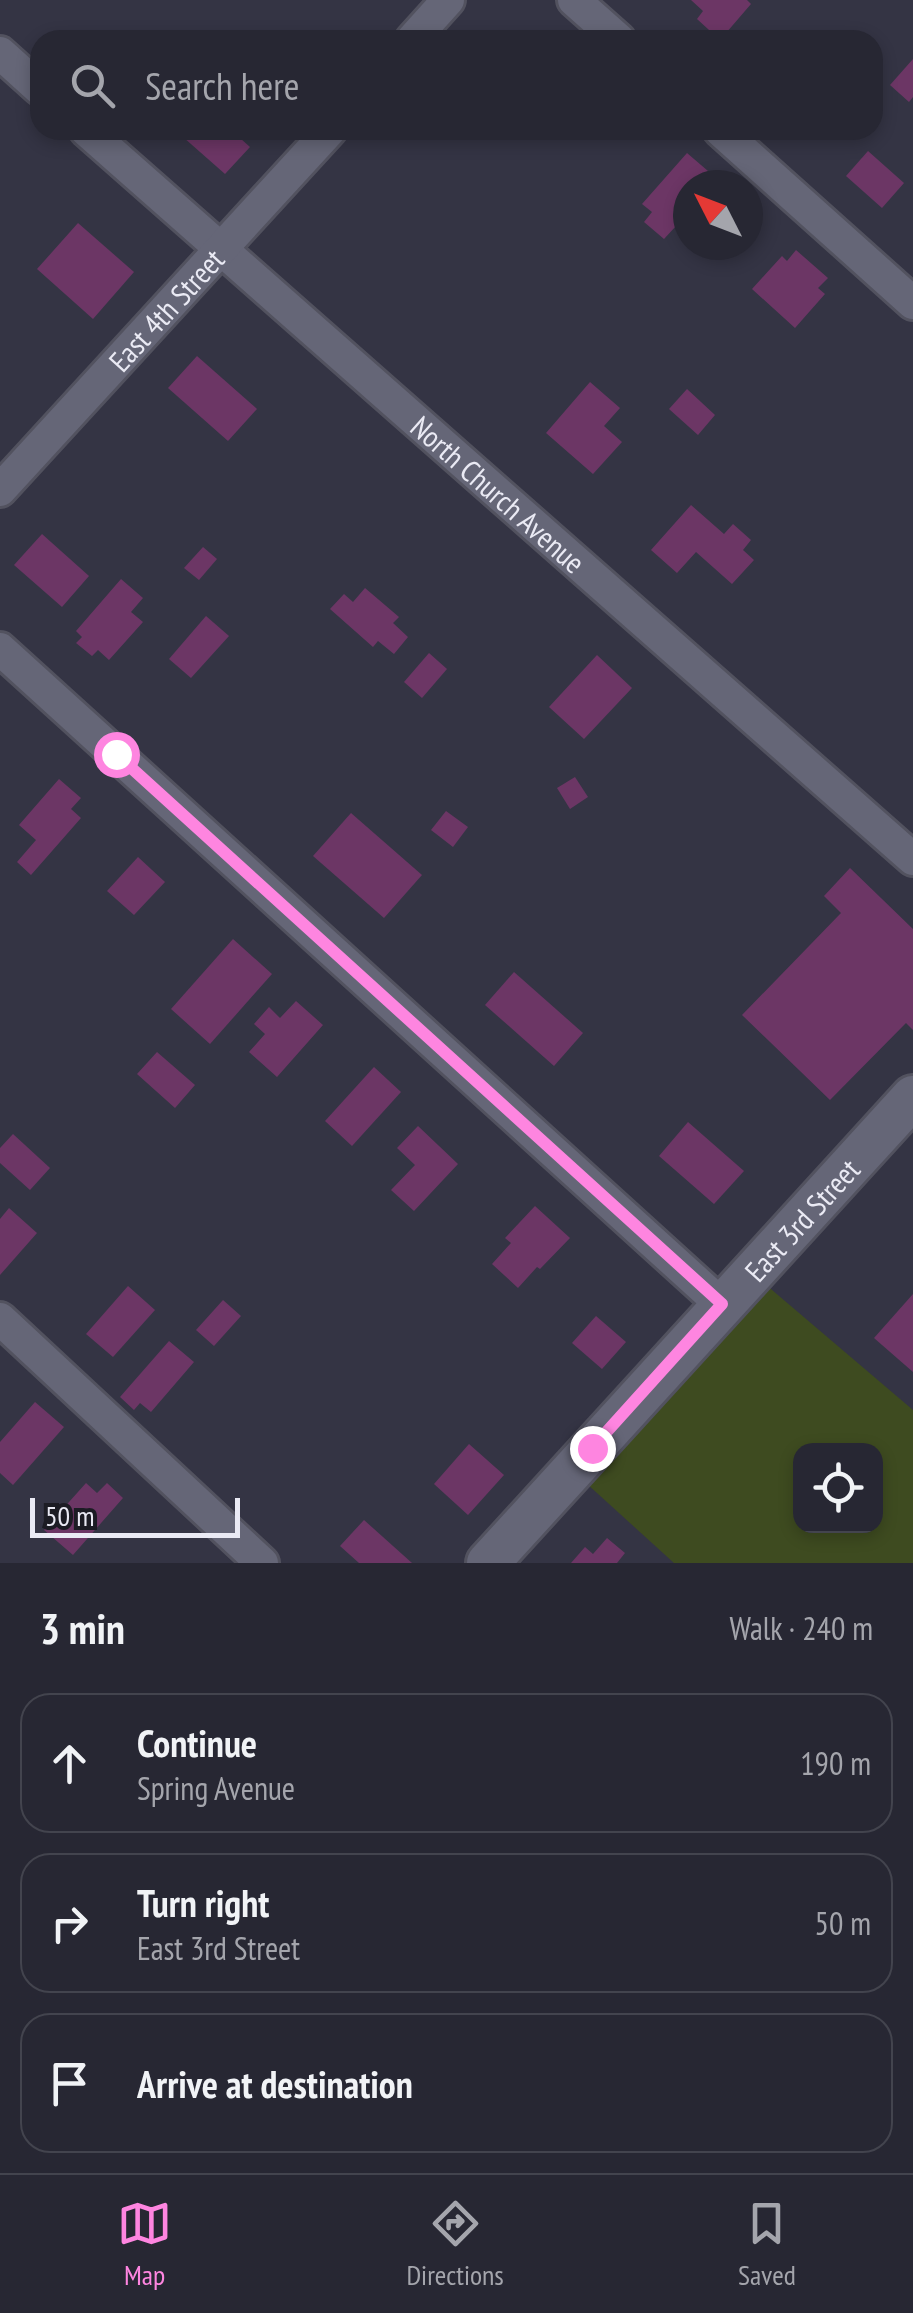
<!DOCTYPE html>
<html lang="en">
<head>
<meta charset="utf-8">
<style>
  body { margin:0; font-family:"PT Sans Narrow",sans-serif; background:#33333f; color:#f1f3f6 }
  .controls { position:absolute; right:30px; bottom:30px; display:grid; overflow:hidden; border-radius:20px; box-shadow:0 5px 15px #0003 }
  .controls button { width:90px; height:90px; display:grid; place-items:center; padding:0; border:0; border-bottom:2px solid #43444e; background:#272733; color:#f1f3f6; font:50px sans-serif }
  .compass { position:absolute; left:673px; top:170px; width:90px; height:90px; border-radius:50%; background:#272733; box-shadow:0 5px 15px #0003; rotate:312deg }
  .scale { position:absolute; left:30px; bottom:25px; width:210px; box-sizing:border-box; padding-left:10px; border:5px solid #eaeaf4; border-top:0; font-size:28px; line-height:35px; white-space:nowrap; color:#eaeaf4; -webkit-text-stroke:8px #1c1c24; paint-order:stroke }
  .stop { position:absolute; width:30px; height:30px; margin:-22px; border:8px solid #fe85e0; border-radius:50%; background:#fff }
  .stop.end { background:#fe85e0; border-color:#fff; box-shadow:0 2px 10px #0008 }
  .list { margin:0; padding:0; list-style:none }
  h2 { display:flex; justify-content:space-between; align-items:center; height:130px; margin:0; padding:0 40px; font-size:42px }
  h2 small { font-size:32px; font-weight:400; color:#a4a5ac }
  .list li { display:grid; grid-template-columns:65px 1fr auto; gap:30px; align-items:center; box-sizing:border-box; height:140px; margin:0 20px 20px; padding:0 20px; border:2px solid #43444e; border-radius:30px }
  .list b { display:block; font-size:38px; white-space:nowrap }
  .list p { margin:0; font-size:32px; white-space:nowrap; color:#a4a5ac }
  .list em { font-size:32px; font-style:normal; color:#a4a5ac }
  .icon { flex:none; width:55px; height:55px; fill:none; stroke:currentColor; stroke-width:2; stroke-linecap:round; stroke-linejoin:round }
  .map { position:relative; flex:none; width:913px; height:1563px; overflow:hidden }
  .search { position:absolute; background:#272733; box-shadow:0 5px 15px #0003; left:30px; right:30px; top:30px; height:110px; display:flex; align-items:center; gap:25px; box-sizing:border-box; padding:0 35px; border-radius:30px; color:#a4a5ac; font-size:38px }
  .sheet { height:610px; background:#272733 }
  nav { display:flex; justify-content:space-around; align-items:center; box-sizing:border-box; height:140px; border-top:2px solid #43444e; background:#272733; font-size:28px; color:#a4a5ac }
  nav a { display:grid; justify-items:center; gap:5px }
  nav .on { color:#fe85e0 }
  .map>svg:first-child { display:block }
  .green { fill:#3e4b20; fill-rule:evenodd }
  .building { fill:#6c3665 }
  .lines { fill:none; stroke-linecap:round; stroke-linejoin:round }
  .minor-casing { stroke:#52525f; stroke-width:38 }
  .tertiary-casing { stroke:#52525f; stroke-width:48 }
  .minor { stroke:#656677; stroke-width:32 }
  .tertiary { stroke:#656677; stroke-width:42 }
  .route { stroke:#fe85e0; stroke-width:12 }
  .labels { text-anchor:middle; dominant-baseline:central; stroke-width:10; stroke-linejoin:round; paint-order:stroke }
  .street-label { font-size:30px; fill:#eaeaf4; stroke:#1c1c24 }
</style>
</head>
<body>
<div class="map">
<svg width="913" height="1563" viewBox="0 0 913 1563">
  <rect width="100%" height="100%" fill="#343444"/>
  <path class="green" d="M765,1284L913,1410V1563H674L586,1483ZM800,1450H876V1526H800Z"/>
  <g class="building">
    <polygon points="691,0 747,0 751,4 720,40 697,19 703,11"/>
    <polygon points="913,59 913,97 909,102 890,85"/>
    <polygon points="189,130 231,130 250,147 225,174 183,137"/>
    <polygon points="868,151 904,183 882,208 846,176"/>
    <polygon points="687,153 708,171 699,183 701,185 688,185 688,213 664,239 644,222 652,212 642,204"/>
    <polygon points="78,223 134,272 93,319 37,269"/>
    <polygon points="796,250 828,278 818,288 825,294 795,328 752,289 782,256 787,261"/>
    <polygon points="197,356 257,409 228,441 168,388"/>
    <polygon points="590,382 620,408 604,426 622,442 593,474 546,433"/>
    <polygon points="687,389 715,415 698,435 669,409"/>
    <polygon points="691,505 724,534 733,524 751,540 743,550 754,560 732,584 696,552 677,573 651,550"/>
    <polygon points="42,534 89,576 62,607 14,565"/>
    <polygon points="203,547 217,559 199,580 184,568"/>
    <polygon points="121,579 143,598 131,612 143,622 109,660 98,650 92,656 76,643 82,637 76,631"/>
    <polygon points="365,588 399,617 393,623 408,637 394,654 378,641 373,647 330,609 344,594 353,602"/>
    <polygon points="206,616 229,636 191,678 169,659"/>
    <polygon points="429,653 447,669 422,698 404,682"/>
    <polygon points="597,655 632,688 584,739 549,707"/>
    <polygon points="575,777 588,797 570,809 557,788"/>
    <polygon points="59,779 81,798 71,809 81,818 31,875 17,862 36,840 19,825"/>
    <polygon points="446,811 468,827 453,847 431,830"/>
    <polygon points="351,813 422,875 384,918 313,856"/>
    <polygon points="138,857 165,882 134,915 107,891"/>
    <polygon points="850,868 913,929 913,1030 906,1023 830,1100 742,1015 841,913 824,896"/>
    <polygon points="233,939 272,974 210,1044 171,1009"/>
    <polygon points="514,972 583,1033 554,1066 485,1005"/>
    <polygon points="296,1001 323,1025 277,1077 249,1052 265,1034 254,1024 269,1007 280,1018"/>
    <polygon points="157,1052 195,1085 175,1108 137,1074"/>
    <polygon points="374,1067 401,1092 352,1146 325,1121"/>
    <polygon points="688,1122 744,1171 714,1204 659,1156"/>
    <polygon points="418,1126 458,1164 414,1211 391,1190 415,1165 397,1148"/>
    <polygon points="13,1134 50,1168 30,1190 0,1163 0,1148"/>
    <polygon points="535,1206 570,1238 540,1269 537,1267 518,1288 492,1264 511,1243 505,1238"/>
    <polygon points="9,1208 37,1233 0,1275 0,1219"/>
    <polygon points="128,1286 155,1310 113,1357 86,1334"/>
    <polygon points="913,1294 913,1372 874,1338"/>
    <polygon points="223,1300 241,1316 214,1346 196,1330"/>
    <polygon points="596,1316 626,1342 602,1369 572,1343"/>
    <polygon points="169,1341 194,1362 151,1412 140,1403 134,1410 120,1397"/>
    <polygon points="35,1402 64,1427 13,1485 0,1473 0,1442"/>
    <polygon points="469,1444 504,1475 468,1515 434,1484"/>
    <polygon points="86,1483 97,1493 107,1483 123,1498 73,1555 44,1530"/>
    <polygon points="364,1520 412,1563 359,1563 340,1546"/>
    <polygon points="607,1538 625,1553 617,1563 571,1563 585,1547 593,1554"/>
  </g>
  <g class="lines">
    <defs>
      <g id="minor">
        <polyline points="574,0 619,40"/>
        <polyline points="412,40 448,0"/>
        <polyline points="0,53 40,89"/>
        <path id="s1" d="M86,130L913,859"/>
        <polyline points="720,130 913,303"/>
        <path id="s2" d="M0,490L330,130"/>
        <polyline points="0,649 722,1305"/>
        <polyline points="0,1319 262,1563"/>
      </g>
      <g id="tertiary">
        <path id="s3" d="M488,1563L913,1097"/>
      </g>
    </defs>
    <use href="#minor" class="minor-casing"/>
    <use href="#tertiary" class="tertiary-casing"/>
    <use href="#minor" class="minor"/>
    <use href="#tertiary" class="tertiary"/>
  </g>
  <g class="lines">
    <polyline class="route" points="116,754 722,1304 592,1448"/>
  </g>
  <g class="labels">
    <g class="street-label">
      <text stroke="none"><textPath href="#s2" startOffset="245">East 4th Street</textPath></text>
      <text stroke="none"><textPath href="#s1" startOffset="550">North Church Avenue</textPath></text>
      <text stroke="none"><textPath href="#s3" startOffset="465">East 3rd Street</textPath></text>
    </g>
  </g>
</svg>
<div class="controls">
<button><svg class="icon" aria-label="locate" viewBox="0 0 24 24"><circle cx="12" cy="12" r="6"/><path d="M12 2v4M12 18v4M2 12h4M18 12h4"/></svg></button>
</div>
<svg class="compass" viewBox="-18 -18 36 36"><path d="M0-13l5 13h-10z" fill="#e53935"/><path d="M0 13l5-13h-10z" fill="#a4a5ac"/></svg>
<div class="scale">50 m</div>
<div class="stop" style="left:116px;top:754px"></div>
<div class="stop end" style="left:592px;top:1448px"></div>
<div class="search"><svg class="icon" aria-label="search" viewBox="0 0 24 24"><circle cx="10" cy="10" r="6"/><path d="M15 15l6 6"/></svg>Search here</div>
</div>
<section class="sheet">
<h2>3 min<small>Walk · 240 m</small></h2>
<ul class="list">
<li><svg class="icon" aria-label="ahead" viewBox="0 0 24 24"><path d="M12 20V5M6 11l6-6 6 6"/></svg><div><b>Continue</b><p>Spring Avenue</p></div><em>190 m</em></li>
<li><svg class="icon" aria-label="right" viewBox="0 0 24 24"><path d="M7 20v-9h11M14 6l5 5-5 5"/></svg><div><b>Turn right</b><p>East 3rd Street</p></div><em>50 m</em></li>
<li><svg class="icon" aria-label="arrive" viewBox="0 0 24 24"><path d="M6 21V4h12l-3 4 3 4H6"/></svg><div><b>Arrive at destination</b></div></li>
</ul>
</section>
<nav>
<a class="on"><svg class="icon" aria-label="map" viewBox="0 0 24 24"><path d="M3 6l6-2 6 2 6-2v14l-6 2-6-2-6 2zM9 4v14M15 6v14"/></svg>Map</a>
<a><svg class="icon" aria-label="directions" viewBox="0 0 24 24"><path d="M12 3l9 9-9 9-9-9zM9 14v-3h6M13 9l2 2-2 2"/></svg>Directions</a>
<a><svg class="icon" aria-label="saved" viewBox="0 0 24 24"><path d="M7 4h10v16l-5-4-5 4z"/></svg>Saved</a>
</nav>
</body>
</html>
